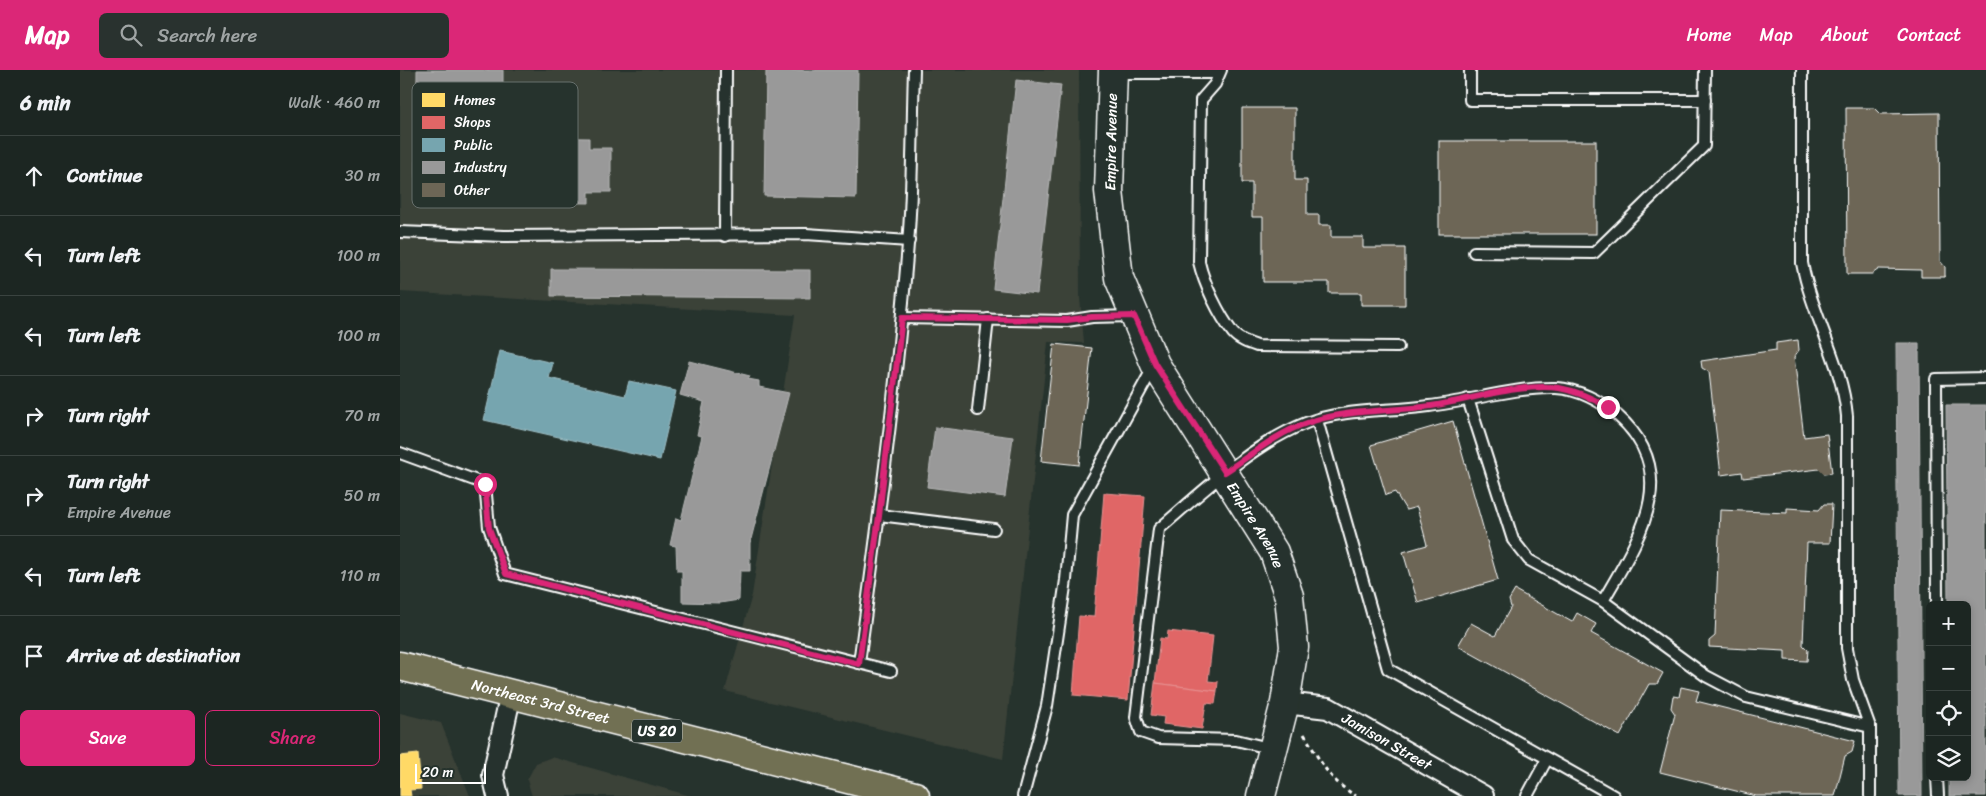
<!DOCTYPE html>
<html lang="en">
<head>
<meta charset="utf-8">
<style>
  body { margin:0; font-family:Sriracha,sans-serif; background:#29322f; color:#f1f3f6 }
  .controls { position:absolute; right:15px; bottom:15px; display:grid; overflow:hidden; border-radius:8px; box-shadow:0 2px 8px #0003 }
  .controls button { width:45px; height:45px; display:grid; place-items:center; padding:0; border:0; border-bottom:1px solid #3a4340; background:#1c2622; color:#f1f3f6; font:25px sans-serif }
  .scale { position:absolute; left:15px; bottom:12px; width:71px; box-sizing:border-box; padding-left:5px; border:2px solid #fff; border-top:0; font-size:14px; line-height:18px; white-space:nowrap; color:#fff; -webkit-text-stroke:4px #26332d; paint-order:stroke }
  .stop { position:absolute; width:15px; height:15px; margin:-11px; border:4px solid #db2777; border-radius:50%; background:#fff }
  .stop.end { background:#db2777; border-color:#fff; box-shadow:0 1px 5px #0008 }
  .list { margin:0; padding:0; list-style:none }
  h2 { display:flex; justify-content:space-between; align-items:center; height:65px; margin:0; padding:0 20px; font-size:21px }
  h2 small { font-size:16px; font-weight:400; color:#a0a5a5 }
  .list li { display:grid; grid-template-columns:32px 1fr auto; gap:15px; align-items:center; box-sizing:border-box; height:80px; padding:0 20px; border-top:1px solid #3a4340 }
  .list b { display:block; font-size:19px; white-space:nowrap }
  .list p { margin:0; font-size:16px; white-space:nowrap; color:#a0a5a5 }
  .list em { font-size:16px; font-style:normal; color:#a0a5a5 }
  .actions { display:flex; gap:10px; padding:15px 20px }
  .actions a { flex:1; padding:11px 0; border:1px solid #db2777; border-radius:8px; text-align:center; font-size:18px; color:#db2777 }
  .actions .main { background:#db2777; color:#fff }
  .icon { flex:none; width:28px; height:28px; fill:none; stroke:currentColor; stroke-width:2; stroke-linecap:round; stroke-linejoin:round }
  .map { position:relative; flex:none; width:1586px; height:726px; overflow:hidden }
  header { display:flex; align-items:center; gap:30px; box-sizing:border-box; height:70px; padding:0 25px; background:#db2777; color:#fff }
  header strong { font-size:24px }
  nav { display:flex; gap:28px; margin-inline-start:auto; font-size:18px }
  .search { width:350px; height:45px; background:#29322f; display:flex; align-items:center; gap:12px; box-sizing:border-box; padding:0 18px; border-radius:8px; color:#a0a5a5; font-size:19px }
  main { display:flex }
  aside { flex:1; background:#1c2622 }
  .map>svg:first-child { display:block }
  .built { fill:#3b4239 }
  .homes { fill:#ffd966; stroke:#ffe494 }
  .shops { fill:#e06666; stroke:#e99494 }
  .public { fill:#76a5af; stroke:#9fc0c7 }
  .industry { fill:#999; stroke:#b8b8b8 }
  .building { fill:#6d6656; stroke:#fff }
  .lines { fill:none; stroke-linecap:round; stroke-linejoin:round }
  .lane-casing { stroke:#fff; stroke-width:14 }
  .street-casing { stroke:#fff; stroke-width:24 }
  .secondary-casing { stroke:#fff; stroke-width:31 }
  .primary-casing { stroke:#fff; stroke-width:31 }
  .path { stroke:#fff; stroke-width:3; stroke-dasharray:4 4; stroke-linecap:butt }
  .lane { stroke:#26332d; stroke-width:10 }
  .street { stroke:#26332d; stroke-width:20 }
  .secondary { stroke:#26332d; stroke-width:28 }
  .primary { stroke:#716f52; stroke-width:28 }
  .route { stroke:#db2777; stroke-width:6 }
  .labels { text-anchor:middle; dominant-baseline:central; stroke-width:5; stroke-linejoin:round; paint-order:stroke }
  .shield { fill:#26332d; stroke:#bec2c0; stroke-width:1 }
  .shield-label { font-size:14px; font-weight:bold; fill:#fff }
  .street-label { font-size:15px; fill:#fff; stroke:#26332d }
  .key { fill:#26332d; stroke:#67706c; stroke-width:1 }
  .key-label { font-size:14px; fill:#fff }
</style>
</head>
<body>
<header>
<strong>Map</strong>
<div class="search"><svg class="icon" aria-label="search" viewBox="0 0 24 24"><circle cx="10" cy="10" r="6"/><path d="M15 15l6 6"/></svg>Search here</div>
<nav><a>Home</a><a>Map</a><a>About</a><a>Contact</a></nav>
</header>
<main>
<aside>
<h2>6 min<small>Walk · 460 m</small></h2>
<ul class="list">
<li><svg class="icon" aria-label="ahead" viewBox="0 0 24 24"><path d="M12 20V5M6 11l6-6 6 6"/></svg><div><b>Continue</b></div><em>30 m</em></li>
<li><svg class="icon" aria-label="left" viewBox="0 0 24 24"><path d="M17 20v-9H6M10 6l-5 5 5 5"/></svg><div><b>Turn left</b></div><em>100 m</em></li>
<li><svg class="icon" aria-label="left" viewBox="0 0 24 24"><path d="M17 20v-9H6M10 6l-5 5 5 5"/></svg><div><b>Turn left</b></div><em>100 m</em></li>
<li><svg class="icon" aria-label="right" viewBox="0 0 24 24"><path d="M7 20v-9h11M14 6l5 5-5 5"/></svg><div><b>Turn right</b></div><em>70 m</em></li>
<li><svg class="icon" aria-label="right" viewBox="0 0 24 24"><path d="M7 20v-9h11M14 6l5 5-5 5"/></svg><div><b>Turn right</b><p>Empire Avenue</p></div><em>50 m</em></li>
<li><svg class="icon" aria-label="left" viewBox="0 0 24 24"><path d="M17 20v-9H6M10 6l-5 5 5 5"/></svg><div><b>Turn left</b></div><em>110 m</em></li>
<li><svg class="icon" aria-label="arrive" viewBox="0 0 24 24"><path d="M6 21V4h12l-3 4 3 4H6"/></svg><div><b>Arrive at destination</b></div></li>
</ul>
<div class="actions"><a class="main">Save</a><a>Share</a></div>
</aside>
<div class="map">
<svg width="1586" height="726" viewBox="0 0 1586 726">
  <rect width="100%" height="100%" fill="#26332d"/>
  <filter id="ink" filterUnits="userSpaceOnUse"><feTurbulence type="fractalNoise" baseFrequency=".02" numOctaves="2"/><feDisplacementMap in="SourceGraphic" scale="10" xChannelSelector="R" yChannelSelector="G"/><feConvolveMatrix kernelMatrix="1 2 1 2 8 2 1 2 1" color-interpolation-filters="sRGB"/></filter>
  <g filter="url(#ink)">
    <g class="built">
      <polygon points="0,0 679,0 680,228 684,273 648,272 603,689 325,621 352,525 395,245 0,222"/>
      <polygon points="0,643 41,653 70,726 0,726"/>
      <polygon points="152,687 291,726 132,726 127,710 136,693"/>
    </g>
    <polygon class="homes" points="18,684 21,719 10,720 11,726 0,726 0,686"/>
    <g class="shops">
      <polygon points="704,423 745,426 728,630 673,625 679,546 694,547"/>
      <polygon points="768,561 813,566 808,611 818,612 817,621 755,613 760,568 767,569"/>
      <polygon points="755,613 817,621 815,634 806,633 802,659 763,654 764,647 751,645"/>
    </g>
    <polygon class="public" points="100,281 153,293 149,308 225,326 229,311 276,321 260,390 84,350"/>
    <g class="industry">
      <polygon points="17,0 103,0 103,67 189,68 189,78 211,78 211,122 189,122 189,133 16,131"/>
      <polygon points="366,0 458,0 456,128 364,126"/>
      <polygon points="616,10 661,15 637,224 593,219"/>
      <polygon points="151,199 410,200 410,228 151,226"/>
      <polygon points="1496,273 1519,273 1522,726 1499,726"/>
      <polygon points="289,291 350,306 348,309 359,311 359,317 389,323 350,473 350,501 340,501 339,530 320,533 282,532 282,501 277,501 276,476 270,475 276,448 281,450 302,366 297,365 304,332 280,325"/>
      <polygon points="1546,335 1586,335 1586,726 1549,726 1549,707 1567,707 1567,535 1548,535"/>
      <polygon points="535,357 613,367 605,427 527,417"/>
    </g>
    <g class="building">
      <polygon points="842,38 895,38 895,110 907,110 907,145 919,145 919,155 931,155 931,167 963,167 963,178 1005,178 1005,235 961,235 961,223 929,223 929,212 863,212 863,147 852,147 852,113 842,113"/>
      <polygon points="1446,38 1474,38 1480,44 1539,43 1540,191 1545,197 1545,207 1521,207 1521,200 1479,199 1472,204 1447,204"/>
      <rect x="1039" y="71" width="157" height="93"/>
      <polygon points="1398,270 1399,280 1394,287 1404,367 1427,364 1432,403 1424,404 1419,399 1343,408 1342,402 1321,405 1309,302 1302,298 1301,291 1376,280 1376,273"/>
      <polygon points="654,274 692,278 679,395 641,391"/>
      <polygon points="1053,351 1098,510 1018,533 1003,482 1027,475 1017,437 1006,440 995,422 986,425 971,375"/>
      <polygon points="1424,434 1432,434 1430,473 1407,473 1403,575 1408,580 1407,591 1385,590 1385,581 1309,577 1309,571 1315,566 1320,440 1387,443 1387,438 1419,440"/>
      <polygon points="1115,520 1172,552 1177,543 1196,554 1191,563 1263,603 1257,614 1249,614 1220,666 1058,576 1071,553 1095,566 1111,537 1109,530"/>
      <polygon points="1281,617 1299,621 1296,631 1455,671 1452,682 1445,686 1435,726 1356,726 1260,702 1275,644 1271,638 1273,626 1279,627"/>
    </g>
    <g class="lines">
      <defs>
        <g id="lane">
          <path d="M821,0L815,14L801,30L799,192C804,214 819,245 833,263C839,270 848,273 857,276L998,277"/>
          <polyline points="1070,0 1070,30 1305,30"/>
          <path d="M1402,0V193C1412,246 1442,292 1447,346V578L1453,610L1470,657V726"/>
          <polyline points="714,3 819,3"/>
          <polyline points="0,162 104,166 406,164 509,171"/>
          <polyline points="325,166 326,0"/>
          <polyline points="1074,182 1194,183 1304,76 1305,0"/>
          <polyline points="502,248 667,251 692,247 733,246"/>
          <polyline points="1068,329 1113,470 1129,490 1203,531 1306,606 1346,627 1470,657"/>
          <polyline points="578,340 588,249"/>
          <polyline points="917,350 988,599 1214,726"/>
          <polyline points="0,383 85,414 89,457 105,504 491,601"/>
          <polyline points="479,445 594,459"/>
          <polyline points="1537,535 1536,309 1586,308"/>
          <path d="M459,593C478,454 497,314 508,174C513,116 512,58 514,0"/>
          <path d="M873,679L836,670L758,668L741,662L736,647L759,459C802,422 852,374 906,353C944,338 988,342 1029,336C1072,331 1113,317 1156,318C1178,319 1201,331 1217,345C1284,404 1238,470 1203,531"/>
          <polyline points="1537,707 1538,726"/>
          <polyline points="623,726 647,636 666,510 672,445 753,298"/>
          <polyline points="1127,726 1147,689"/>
        </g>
        <g id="street">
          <path id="s1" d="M885,633L928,638L1083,726"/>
          <polyline points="98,726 93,705 111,623"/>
        </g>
        <g id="secondary">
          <path id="s2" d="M713,0L709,121L719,208L755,294L874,482L889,526L894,577L885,633L861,726"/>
        </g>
        <g id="primary">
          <path id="s3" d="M0,596L515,726"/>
        </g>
      </defs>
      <use href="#lane" class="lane-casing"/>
      <use href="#street" class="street-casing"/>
      <use href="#secondary" class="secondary-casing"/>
      <use href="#primary" class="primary-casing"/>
      <path class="path" d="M904,664C920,690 928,710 956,726"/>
      <use href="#lane" class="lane"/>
      <use href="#street" class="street"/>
      <use href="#secondary" class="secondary"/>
      <use href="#primary" class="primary"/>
    </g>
  </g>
  <g class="lines" filter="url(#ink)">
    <path class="route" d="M85,414L89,458L106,504L459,594L479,446L502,248L667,250L692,247L734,246L755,294L825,402C851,385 877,363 907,353C947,339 990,342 1031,336C1070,330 1120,313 1159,318C1177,321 1192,328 1208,337"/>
  </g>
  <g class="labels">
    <rect class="shield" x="232" y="649.5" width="50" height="23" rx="4"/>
    <g class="shield-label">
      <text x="257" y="661">US 20</text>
    </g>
    <g class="street-label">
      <text transform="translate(711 72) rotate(-89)">Empire Avenue</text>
      <text stroke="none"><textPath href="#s2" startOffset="492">Empire Avenue</textPath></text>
      <text stroke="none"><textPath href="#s3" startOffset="145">Northeast 3rd Street</textPath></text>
      <text stroke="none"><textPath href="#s1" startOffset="111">Jamison Street</textPath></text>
    </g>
  </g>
  <rect x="12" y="12" width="166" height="126" rx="8" class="key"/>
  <rect x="22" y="23" width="23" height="14" fill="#ffd966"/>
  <rect x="22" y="46" width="23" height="13" fill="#e06666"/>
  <rect x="22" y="68" width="23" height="14" fill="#76a5af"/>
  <rect x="22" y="91" width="23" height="13" fill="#999"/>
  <rect x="22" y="113" width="23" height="14" fill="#6d6656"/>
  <g class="key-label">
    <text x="54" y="35">Homes</text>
    <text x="54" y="57">Shops</text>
    <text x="54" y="80">Public</text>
    <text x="54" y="102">Industry</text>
    <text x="54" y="125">Other</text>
  </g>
</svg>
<div class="controls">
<button>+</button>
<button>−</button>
<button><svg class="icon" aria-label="locate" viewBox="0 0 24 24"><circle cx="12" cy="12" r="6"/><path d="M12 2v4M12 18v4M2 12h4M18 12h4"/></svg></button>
<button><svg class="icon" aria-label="layers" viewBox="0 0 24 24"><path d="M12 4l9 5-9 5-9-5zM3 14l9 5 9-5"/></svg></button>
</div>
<div class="scale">20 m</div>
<div class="stop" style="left:85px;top:414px"></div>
<div class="stop end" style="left:1208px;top:337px"></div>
</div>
</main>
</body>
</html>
